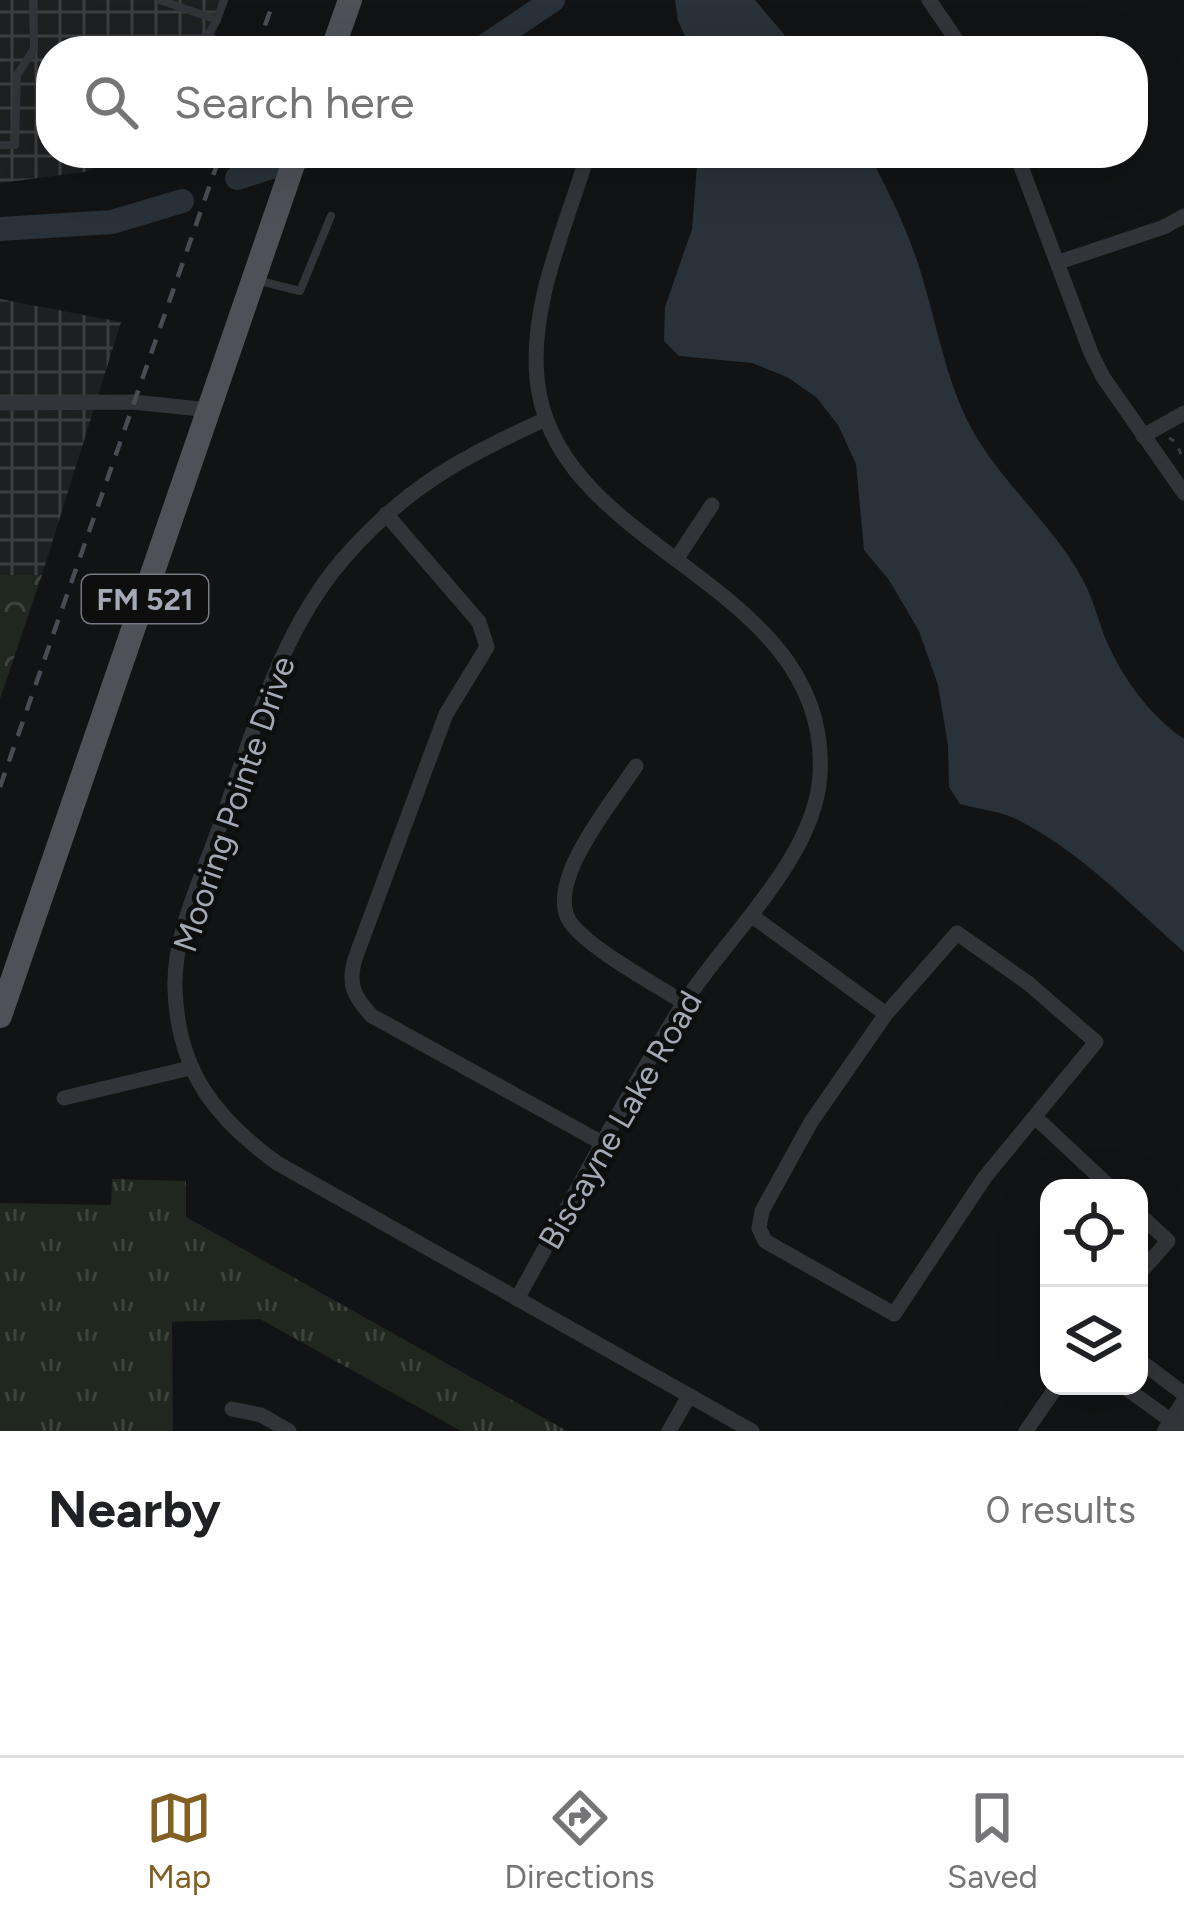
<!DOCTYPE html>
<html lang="en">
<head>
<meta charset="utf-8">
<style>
  body { margin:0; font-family:Figtree,sans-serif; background:#f6f6f6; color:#202124 }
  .controls { position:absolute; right:36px; bottom:36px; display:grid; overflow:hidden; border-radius:24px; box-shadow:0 12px 48px #0002 }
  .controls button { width:108px; height:108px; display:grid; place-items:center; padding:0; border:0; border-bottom:3px solid #e0e0e0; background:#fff; color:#202124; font:60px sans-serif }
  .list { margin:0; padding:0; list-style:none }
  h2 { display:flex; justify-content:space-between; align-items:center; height:156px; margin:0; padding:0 48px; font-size:51px }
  h2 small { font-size:39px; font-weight:400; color:#757577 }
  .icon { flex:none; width:66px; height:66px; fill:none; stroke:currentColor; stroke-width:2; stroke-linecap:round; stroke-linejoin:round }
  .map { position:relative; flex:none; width:1184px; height:1431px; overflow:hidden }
  .search { position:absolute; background:#fff; box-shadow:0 12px 48px #0002; left:36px; right:36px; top:36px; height:132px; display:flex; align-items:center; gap:30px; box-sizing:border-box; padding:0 42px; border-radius:48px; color:#757577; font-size:45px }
  .sheet { height:324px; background:#fff }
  nav { display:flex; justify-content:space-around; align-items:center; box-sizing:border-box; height:168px; border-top:3px solid #e0e0e0; background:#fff; font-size:33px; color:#757577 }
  nav a { display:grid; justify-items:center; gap:6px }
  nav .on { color:#826024 }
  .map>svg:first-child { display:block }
  .industrial { fill:url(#industrial-grid) }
  .grass { fill:url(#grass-tufts) }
  .forest { fill:url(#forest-crowns) }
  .water { fill:#283238 }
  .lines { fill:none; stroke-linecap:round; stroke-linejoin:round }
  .river { stroke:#283238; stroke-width:24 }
  .path { stroke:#393b40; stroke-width:3; stroke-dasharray:6 9; stroke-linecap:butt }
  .service { stroke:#333439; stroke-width:8 }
  .minor { stroke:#333439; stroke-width:15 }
  .tertiary { stroke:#333439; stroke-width:18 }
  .primary { stroke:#4f5159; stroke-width:24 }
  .rail { stroke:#4a4c53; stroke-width:4.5; stroke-dasharray:15 12; stroke-linecap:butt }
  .labels { text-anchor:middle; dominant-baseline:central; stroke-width:9; stroke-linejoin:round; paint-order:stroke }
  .shield { fill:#0e0e0f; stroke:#767a83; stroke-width:3 }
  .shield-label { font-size:30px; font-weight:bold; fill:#a3a9b5 }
  .street-label { font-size:33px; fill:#a3a9b5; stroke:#0e0e0f }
</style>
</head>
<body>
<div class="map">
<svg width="1184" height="1431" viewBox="0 0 1184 1431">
  <defs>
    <pattern id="industrial-grid" width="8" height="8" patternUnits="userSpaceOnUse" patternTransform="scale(3)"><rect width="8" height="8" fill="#1e1f21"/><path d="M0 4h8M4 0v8" fill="none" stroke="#3c3d3f"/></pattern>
    <pattern id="grass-tufts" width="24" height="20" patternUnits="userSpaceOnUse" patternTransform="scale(3)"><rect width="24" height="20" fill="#1f271f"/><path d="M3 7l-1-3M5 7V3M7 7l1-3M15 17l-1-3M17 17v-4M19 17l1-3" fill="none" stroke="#3c443d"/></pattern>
    <pattern id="forest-crowns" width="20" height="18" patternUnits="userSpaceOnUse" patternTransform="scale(3)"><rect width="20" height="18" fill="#1f271f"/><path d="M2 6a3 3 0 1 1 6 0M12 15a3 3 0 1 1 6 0" fill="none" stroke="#3c443d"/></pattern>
  </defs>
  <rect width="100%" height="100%" fill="#121314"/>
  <g class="industrial">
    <polygon points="0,0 228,0 209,51 51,51 51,153 130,153 85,172 0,183"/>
    <polygon points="0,299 121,322 42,575 0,575"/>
  </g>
  <polygon class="grass" points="112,1179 186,1181 186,1217 567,1431 461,1431 260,1319 172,1322 173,1431 0,1431 0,1203 111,1205"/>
  <polygon class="forest" points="0,575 42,575 0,699"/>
  <g class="water">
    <polygon points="675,0 755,0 798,51 692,51 678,21"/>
    <path d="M698,153H868C891,195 913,241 925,287C938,331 946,376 966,418C997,482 1057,525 1087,588C1095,605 1099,623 1106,640C1123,678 1149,715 1184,739V952C1132,906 1078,849 1014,818C998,811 977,809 960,804L949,787L948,745L938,685L919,631L889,580L864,550L856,464L838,425L816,397L787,377L752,363L679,356L664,341L665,307L692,229Z"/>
  </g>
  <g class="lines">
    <g class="river">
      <polyline points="477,51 553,0"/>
      <polyline points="237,178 315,153"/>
      <polyline points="0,229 112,222 182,201"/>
    </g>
    <polyline class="path" points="1169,438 1176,442 1184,462"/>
    <g class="service">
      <polyline points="160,0 217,20"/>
      <polyline points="198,51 217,20 224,0"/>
      <polyline points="0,145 15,145 17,75 34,49 33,0"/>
      <polyline points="90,155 94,153"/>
      <polyline points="256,280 300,291 331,216"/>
    </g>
    <g class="minor">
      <polyline points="929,0 964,51"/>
      <polyline points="1016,153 1091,353 1103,377 1184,493"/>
      <polyline points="1059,262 1164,227 1184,216"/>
      <polyline points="0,403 133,402 210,410"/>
      <path d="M546,419C462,457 406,487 344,558C278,634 252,738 218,831C201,880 173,936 175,989C178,1071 214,1117 277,1163L752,1431"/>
      <polyline points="1143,436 1184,413"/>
      <path d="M386,514L479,622L487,647L446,714L356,956C347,983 353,996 372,1016L604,1144"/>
      <polyline points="677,558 712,505"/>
      <path d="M636,766C614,800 544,882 570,922C588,948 655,984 684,1003"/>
      <polyline points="752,916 886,1014"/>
      <polygon points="957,933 1028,983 1096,1042 985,1177 894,1314 765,1241 759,1228 762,1211 811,1122 886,1014"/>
      <polyline points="64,1098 190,1068"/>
      <polyline points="1035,1117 1111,1188"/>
      <polyline points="1139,1214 1168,1241 1139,1274"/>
      <path d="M517,1299C572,1201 623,1100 682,1006C725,938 815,859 820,775C832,580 552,553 537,378C530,307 563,233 584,166L581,153"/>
      <polyline points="1139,1360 1184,1394"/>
      <polyline points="1123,1386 1184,1430"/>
      <polyline points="232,1409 261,1415 289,1431"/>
      <polyline points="669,1431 689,1396"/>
      <polyline points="1026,1431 1057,1386"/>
    </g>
    <polyline class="tertiary" points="1166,1431 1184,1403"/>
    <g class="primary">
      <polyline points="332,51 350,0"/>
      <polyline points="0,1016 297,153"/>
    </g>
    <g class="rail">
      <polyline points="256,51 274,0"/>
      <polyline points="0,787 221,153"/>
    </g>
  </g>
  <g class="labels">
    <rect class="shield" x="82" y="575" width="126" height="48" rx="9"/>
    <g class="shield-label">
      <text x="145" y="599">FM 521</text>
    </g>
    <g class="street-label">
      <text transform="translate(234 804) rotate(-71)">Mooring Pointe Drive</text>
      <text transform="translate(620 1120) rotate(-60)">Biscayne Lake Road</text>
    </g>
  </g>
</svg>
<div class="controls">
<button><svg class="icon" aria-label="locate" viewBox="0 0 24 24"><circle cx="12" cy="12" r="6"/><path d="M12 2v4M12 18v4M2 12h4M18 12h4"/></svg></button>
<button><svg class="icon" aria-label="layers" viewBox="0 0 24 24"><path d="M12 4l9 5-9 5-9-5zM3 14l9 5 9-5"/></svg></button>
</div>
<div class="search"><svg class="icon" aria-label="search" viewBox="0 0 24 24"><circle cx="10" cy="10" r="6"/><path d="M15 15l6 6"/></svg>Search here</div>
</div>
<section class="sheet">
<h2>Nearby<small>0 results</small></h2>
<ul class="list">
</ul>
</section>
<nav>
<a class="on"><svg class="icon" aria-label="map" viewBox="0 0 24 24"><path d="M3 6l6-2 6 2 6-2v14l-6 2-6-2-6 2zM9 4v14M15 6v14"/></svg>Map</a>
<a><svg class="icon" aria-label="directions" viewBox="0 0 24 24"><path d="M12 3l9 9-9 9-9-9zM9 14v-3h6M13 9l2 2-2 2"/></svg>Directions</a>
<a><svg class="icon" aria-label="saved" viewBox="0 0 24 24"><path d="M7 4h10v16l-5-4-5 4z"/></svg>Saved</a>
</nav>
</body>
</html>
